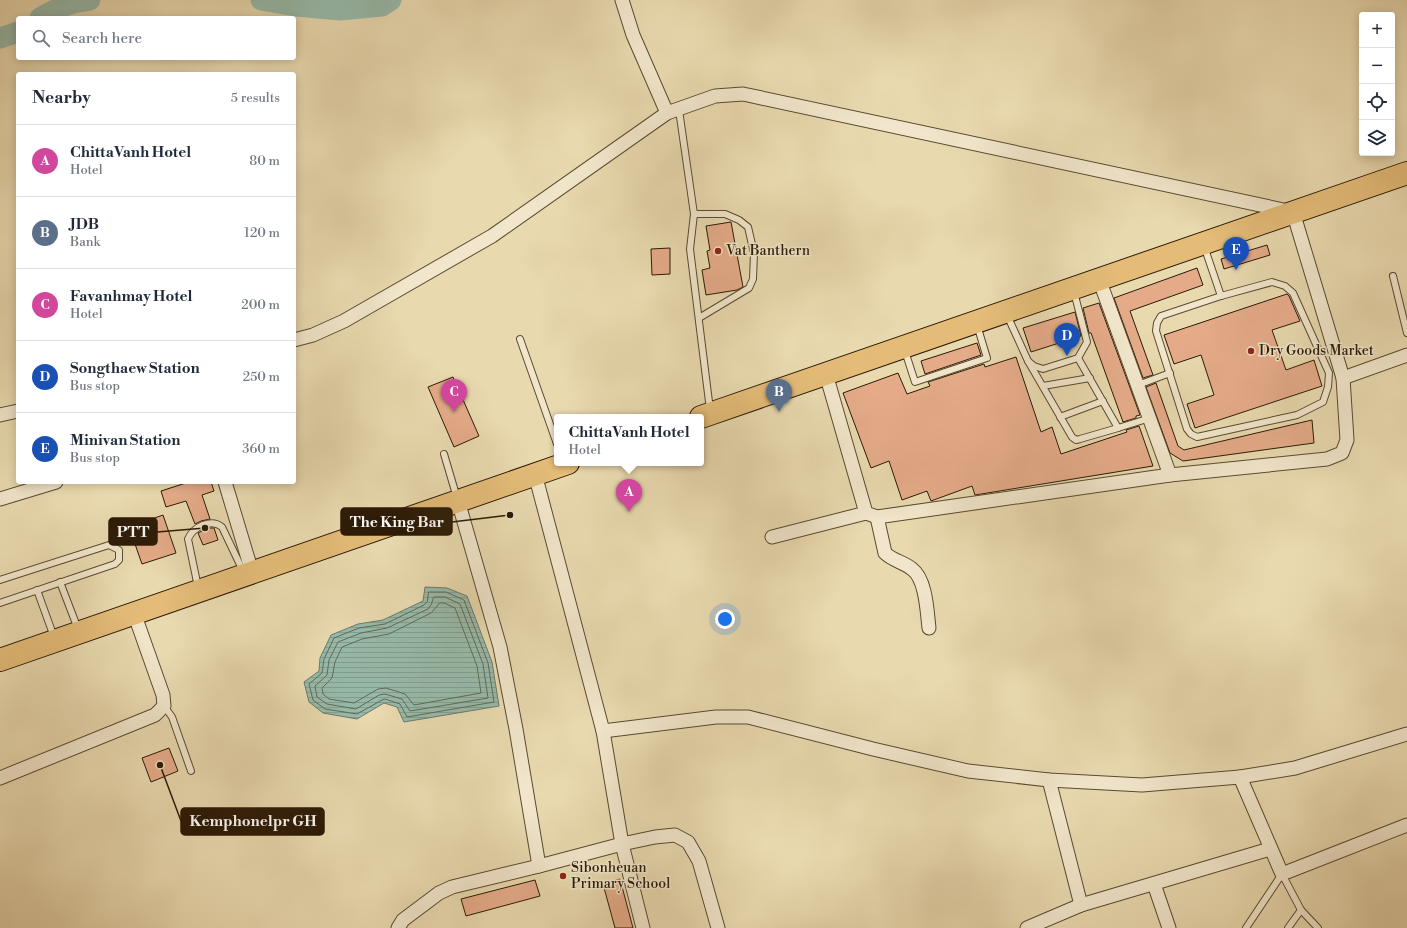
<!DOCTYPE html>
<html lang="en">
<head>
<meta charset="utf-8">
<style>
  body { margin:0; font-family:"Libre Bodoni",serif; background:#f2f2f3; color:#1f2937 }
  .controls { position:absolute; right:12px; top:12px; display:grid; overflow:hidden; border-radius:4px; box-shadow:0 2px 10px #0003 }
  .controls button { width:36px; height:36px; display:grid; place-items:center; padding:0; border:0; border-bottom:1px solid #e0e1e3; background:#fff; color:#1f2937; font:20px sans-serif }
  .you { position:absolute; left:725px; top:619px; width:14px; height:14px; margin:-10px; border:3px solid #fff; border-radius:50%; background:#1a73e8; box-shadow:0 0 0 6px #1a73e833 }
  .badge { display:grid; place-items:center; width:26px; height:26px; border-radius:50%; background:#7c3aed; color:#fff; font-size:13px; font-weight:700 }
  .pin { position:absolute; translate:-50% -33px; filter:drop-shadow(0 1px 2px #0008) }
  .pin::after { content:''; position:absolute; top:21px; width:14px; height:12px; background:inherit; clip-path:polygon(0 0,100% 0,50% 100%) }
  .popup { position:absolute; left:554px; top:414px; width:150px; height:52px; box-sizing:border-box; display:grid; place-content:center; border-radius:4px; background:#fff; filter:drop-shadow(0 1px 3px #0005); font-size:13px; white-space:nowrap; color:#747a83 }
  .popup b { font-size:15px; color:#1f2937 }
  .popup::after { content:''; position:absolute; left:50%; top:100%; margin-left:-8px; border:8px solid transparent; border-top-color:#fff }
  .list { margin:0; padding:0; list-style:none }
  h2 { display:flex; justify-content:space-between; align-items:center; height:52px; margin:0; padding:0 16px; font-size:17px }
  h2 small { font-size:13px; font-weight:400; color:#747a83 }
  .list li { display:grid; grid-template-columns:26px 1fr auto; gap:12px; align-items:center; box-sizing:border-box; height:72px; padding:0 16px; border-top:1px solid #e0e1e3 }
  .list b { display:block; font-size:15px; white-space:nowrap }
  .list p { margin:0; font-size:13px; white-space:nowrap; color:#747a83 }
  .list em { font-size:13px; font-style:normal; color:#747a83 }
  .icon { flex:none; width:22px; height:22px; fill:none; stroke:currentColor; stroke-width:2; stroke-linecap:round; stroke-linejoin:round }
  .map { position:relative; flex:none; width:1407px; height:928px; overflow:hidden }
  .search { position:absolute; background:#fff; box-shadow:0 2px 10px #0003; left:16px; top:16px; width:280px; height:44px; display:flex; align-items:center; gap:10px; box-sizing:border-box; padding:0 14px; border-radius:4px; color:#747a83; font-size:15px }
  .panel { position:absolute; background:#fff; box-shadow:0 2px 10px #0003; left:16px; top:72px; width:280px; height:412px; border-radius:4px }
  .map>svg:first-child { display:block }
  .water { fill:url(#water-rules); stroke:#6c7a68 }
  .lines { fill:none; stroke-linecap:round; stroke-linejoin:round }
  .shore { stroke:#616a58; stroke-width:1 }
  .river { stroke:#97baaa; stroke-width:21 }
  .building { fill:#e5ab89; stroke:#2b1a06 }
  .lane-casing { stroke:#5a4a30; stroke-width:8 }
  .street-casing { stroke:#5a4a30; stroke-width:15 }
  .highway-casing { stroke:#2b1a06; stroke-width:24 }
  .lane { stroke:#f1e6cb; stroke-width:6 }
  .street { stroke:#f1e6cb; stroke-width:13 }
  .highway { stroke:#e4bc78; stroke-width:22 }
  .poi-dot { fill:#8f2418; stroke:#f1e6cb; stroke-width:1.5 }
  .labels { text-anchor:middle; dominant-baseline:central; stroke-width:3; stroke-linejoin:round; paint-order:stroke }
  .poi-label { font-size:14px; fill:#2b1a06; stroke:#f1e6cb; text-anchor:start }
  .leader { fill:none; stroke:#2b1a06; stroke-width:1.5 }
  .callout-dot { fill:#2b1a06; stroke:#f1e6cb; stroke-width:1.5 }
  .callout { fill:#2b1a06; stroke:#2b1a06; stroke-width:1.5 }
  .callout-label { font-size:15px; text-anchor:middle; font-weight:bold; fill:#fff }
</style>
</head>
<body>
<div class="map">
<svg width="1407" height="928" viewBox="0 0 1407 928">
  <defs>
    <pattern id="water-rules" width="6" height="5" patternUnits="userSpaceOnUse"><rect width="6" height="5" fill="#97baaa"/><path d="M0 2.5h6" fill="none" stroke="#829f91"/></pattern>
  </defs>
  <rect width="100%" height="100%" fill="#e9d9af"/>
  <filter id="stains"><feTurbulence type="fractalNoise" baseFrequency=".005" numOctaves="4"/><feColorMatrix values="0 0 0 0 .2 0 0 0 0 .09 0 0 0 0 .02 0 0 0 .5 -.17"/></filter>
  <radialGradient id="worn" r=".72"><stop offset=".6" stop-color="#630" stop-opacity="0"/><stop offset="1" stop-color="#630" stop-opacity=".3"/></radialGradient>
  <polygon class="water" points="425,587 447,588 467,596 492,662 499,706 404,722 397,707 384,703 357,719 323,713 309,702 304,682 319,671 320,658 331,635 358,624 383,620 423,601"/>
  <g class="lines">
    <g class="shore">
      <polygon points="429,592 446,592 464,600 488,663 494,702 407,717 400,704 385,699 382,700 357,714 325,709 313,700 309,684 322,673 324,659 334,638 359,628 385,624 424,605 427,602"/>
      <polygon points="434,597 445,597 460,604 483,664 488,698 410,711 402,699 385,694 379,695 356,709 327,704 317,697 315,686 327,675 329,660 338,642 361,633 387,628 428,609 431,605"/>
      <polygon points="440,603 444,603 455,608 477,666 481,693 414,705 405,694 386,688 378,689 354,703 329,699 323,694 322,688 332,678 335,662 342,647 362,639 389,634 431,613"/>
    </g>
    <g class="river">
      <polyline points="261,0 296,6 340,10 382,6 391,0"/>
      <path d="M40,18C56,8 72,2 90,0"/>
      <polyline points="0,38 18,32"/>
    </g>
  </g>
  <g class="building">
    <polygon points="731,222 743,287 737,290 706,295 702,270 710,268 707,251 710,250 706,226"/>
    <polygon points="1267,245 1270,255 1224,269 1221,259"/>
    <polygon points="670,248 670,274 652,275 651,249"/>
    <polygon points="1197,268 1203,285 1130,311 1153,375 1143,378 1114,298"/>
    <polygon points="1287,294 1289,296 1300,321 1272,330 1286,370 1314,360 1322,386 1195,428 1187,404 1214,395 1201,355 1174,364 1164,335"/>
    <polygon points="1099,303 1140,415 1136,416 1136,418 1123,422 1091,333 1089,333 1083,308"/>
    <polygon points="1075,312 1081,336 1031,352 1023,328"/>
    <polygon points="977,343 981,355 925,374 921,361"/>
    <polygon points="1016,357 1041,432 1052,427 1061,454 1127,432 1126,430 1139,426 1153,466 975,495 972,486 931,501 927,491 902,500 889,461 871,468 843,393 898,373 907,394 930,386 928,382 984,364 985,367"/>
    <polygon points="453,377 479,436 454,447 428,387"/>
    <polygon points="1156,383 1178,446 1184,450 1312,420 1314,443 1183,461 1170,453 1146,387"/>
    <polygon points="189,482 211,482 214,491 202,495 210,519 201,521 195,524 186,501 166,507 161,491"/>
    <polygon points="163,515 176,553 142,564 129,527"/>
    <polygon points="208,528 214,528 218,540 203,545 198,533"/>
    <polygon points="169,748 178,771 151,782 142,758"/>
    <polygon points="620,879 633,928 615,928 603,884"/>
    <polygon points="535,880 540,896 466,916 461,899"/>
  </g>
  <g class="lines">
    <defs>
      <g id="lane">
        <polyline points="679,110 694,214 690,249 710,410"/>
        <polyline points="694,214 725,214 739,220 748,227 754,253 753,279 749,288 699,318"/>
        <polyline points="1204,246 1221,296"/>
        <polyline points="1393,276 1407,333"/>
        <polygon points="1272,282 1285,286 1293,293 1329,373 1328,387 1323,402 1297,415 1197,437 1191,434 1187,429 1156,331 1157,323 1161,316 1221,296"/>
        <polyline points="1074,292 1087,342 1078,358 1118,428 1150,418"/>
        <polyline points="1007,315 1028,361 1034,366 1043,369 1078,358"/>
        <polyline points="520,339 557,444"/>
        <polyline points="905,351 915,382 987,358 977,325"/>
        <polyline points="1028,361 1072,437 1076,440 1080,439 1118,428"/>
        <polyline points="1138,385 1170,373"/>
        <polyline points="1043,386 1090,378"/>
        <polyline points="1060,417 1103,401"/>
        <polyline points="444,454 457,498"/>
        <polyline points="0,580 109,545 119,550 119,560 115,564 0,603"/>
        <polyline points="60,582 78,629"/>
        <path d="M198,587L188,539C193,527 211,518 222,527L243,571"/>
        <polyline points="37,590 54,637"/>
        <polyline points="164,706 172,717 191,771"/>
        <polyline points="1246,928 1282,874 1301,910 1318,928"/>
        <polyline points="1288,928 1301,910"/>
      </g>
      <g id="street">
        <polyline points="622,0 633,35 667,113"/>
        <polyline points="1099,279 1170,475"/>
        <polyline points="294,340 313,335 344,321 492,236 667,113 715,96 743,94 1293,212 1343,378 1407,355"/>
        <polyline points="826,374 866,513 877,517 1170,475 1327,459 1342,453 1347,440 1343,378"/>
        <polyline points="0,415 18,411"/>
        <polyline points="535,474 603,731 622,844 655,837 675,835 688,842 699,861 718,928"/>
        <polyline points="225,482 252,572"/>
        <polyline points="0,499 56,482"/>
        <polyline points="458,501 500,647 516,729 539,866 622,844 643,928"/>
        <path d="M877,517L885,553C893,561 904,562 912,569C926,579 927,611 929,628"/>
        <polyline points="772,537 866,513"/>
        <polyline points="603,731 716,717 748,717 873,749 968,771 1049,780 1142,785 1240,777 1282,874 1407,825"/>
        <polyline points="1240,777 1295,768 1407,734"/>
        <polyline points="0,778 155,715 164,706 163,695 134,613"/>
        <polyline points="1049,780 1081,905"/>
        <polyline points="1154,884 1169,928"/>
        <polyline points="398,928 403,920 439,893 452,887 539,866"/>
        <polyline points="1027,928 1081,905 1270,849"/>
      </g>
      <g id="highway">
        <polyline points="701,417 1407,173"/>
        <polyline points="0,660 568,463"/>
      </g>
    </defs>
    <use href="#lane" class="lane-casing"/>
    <use href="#street" class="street-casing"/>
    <use href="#highway" class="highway-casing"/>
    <use href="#lane" class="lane"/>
    <use href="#street" class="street"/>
    <use href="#highway" class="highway"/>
  </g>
  <g class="poi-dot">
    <circle cx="718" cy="251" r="4"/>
    <circle cx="1251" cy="351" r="4"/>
    <circle cx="563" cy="876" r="4"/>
  </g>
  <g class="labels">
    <g class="poi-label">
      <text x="726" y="251">Vat Banthern</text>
      <text x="1259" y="351">Dry Goods Market</text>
      <text x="571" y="868">Sibonheuan<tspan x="571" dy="16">Primary School</tspan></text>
    </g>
  </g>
  <path class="leader" d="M510 515L452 522M205 528L157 532M160 765L181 821"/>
  <g class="callout-dot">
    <circle cx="510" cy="515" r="4"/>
    <circle cx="205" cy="528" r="4"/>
    <circle cx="160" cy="765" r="4"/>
  </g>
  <g class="callout">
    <rect x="341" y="508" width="111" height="27" rx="4"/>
    <rect x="109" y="518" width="48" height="27" rx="4"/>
    <rect x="181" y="808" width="143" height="27" rx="4"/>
  </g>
  <g class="callout-label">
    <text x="397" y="527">The King Bar</text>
    <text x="133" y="537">PTT</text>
    <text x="253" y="826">Kemphonelpr GH</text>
  </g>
  <rect width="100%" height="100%" filter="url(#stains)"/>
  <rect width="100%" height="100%" fill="url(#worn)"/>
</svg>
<div class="controls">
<button>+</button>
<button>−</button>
<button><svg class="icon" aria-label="locate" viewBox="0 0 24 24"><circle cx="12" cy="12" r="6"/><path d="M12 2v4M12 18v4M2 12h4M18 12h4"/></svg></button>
<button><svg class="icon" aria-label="layers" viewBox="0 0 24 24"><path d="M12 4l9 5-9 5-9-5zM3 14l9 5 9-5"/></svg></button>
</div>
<div class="you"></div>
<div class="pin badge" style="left:629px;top:512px;background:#d1479c">A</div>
<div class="popup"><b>ChittaVanh Hotel</b>Hotel</div>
<div class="pin badge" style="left:779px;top:412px;background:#5c6f8a">B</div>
<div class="pin badge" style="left:454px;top:412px;background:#d1479c">C</div>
<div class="pin badge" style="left:1067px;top:356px;background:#1a4fb4">D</div>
<div class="pin badge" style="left:1236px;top:270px;background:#1a4fb4">E</div>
<div class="search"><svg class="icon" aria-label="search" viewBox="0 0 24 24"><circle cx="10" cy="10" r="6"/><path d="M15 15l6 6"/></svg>Search here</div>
<section class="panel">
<h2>Nearby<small>5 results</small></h2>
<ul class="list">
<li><span class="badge" style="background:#d1479c">A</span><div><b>ChittaVanh Hotel</b><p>Hotel</p></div><em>80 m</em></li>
<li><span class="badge" style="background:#5c6f8a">B</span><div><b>JDB</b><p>Bank</p></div><em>120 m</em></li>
<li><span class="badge" style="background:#d1479c">C</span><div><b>Favanhmay Hotel</b><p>Hotel</p></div><em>200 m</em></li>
<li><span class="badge" style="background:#1a4fb4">D</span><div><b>Songthaew Station</b><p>Bus stop</p></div><em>250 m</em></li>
<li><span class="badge" style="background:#1a4fb4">E</span><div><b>Minivan Station</b><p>Bus stop</p></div><em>360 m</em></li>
</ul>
</section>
</div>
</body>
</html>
